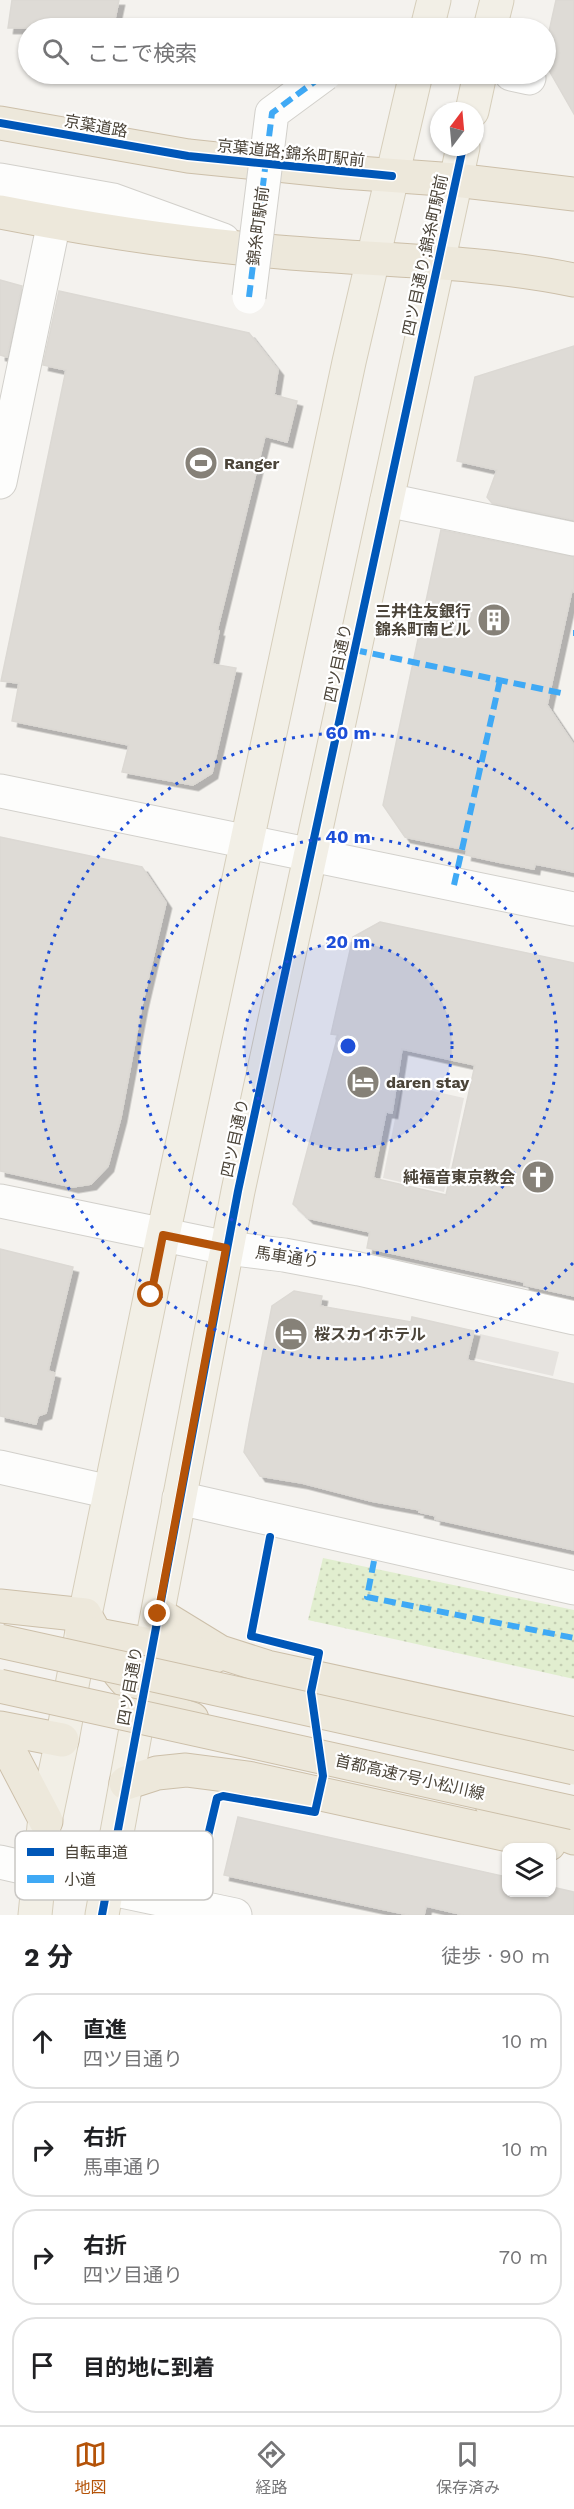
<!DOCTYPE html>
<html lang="ja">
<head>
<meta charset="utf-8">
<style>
  body { margin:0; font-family:"Work Sans","Noto Sans JP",sans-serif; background:#f6f6f6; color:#202124 }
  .controls { position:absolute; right:18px; bottom:18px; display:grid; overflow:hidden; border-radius:12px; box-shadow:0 2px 4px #0004 }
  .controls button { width:54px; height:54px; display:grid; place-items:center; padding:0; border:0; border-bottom:2px solid #e0e0e0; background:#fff; color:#202124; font:30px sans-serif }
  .compass { position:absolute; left:430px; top:102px; width:54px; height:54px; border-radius:50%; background:#fff; box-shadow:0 2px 4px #0004; rotate:16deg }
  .stop { position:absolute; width:18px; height:18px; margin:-14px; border:4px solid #b45309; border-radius:50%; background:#fff }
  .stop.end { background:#b45309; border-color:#fff; box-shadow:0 2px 6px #0008 }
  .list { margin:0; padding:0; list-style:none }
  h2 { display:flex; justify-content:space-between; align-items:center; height:78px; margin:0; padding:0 24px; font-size:26px }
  h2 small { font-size:20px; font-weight:400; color:#757577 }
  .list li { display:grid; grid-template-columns:39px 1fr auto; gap:18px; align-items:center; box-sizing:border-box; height:96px; margin:0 12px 12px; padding:0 12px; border:2px solid #e0e0e0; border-radius:24px }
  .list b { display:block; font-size:22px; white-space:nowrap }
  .list p { margin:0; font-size:20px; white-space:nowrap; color:#757577 }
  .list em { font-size:20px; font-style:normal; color:#757577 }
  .icon { flex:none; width:33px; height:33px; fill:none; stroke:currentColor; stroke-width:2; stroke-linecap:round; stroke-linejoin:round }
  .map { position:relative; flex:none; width:574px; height:1915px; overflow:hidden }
  .search { position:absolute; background:#fff; box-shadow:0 2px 4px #0004; left:18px; right:18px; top:18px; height:66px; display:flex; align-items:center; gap:15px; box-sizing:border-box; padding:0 21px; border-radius:33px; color:#757577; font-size:22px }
  .sheet { height:510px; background:#fff }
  nav { display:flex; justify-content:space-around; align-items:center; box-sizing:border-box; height:84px; border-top:2px solid #e0e0e0; background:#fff; font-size:16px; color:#757577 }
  nav a { display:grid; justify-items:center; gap:3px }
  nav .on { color:#b45309 }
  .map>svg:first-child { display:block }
  .grass { fill:url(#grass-dots) }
  .parking { fill:#e6e3df }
  .building { fill:#dedbd6; stroke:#dcd9d4; stroke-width:1.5; fill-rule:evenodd; filter:url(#shadow) }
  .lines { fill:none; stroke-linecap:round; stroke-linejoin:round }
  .minor-casing { stroke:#d2d0cb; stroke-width:35 }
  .major-casing { stroke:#d6cebb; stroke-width:35 }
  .highway-casing { stroke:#ccbfa9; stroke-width:35 }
  .minor { stroke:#fdfdfc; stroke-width:33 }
  .major { stroke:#f2efe6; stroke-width:33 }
  .highway { stroke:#ede8db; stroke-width:33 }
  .minor-bridge-casing { stroke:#d2d0cb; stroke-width:35; stroke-linecap:butt }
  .highway-bridge-casing { stroke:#ccbfa9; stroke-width:35; stroke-linecap:butt }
  .minor-bridge { stroke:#fdfdfc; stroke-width:33 }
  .highway-bridge { stroke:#ede8db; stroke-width:33 }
  .quiet { stroke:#3fa9f5; stroke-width:6; stroke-dasharray:12 6; stroke-linecap:butt }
  .cycleway-casing { stroke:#fff; stroke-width:11 }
  .cycleway { stroke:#0057b8; stroke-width:8 }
  .route { stroke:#b45309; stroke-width:8 }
  .ring { fill:none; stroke:#1d4ed8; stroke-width:3; stroke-dasharray:3 6 }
  .labels { text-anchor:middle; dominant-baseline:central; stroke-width:4.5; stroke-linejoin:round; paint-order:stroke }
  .street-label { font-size:16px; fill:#4b4439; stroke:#fff }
  .poi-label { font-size:16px; font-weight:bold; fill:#4b4439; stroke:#fff; text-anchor:start }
  .key { fill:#fff; stroke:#c9c7c4; stroke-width:1.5 }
  .key-label { font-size:16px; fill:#4b4439 }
  .centre { fill:#1d4ed8; stroke:#fff; stroke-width:3 }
  .ring-label { font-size:18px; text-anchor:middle; font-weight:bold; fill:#1d4ed8; stroke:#fff; stroke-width:4.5; stroke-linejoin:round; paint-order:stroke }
</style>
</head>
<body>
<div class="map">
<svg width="574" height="1915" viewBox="0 0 574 1915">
  <defs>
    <pattern id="grass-dots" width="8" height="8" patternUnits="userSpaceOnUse" patternTransform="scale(1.5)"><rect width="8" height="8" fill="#e1eecf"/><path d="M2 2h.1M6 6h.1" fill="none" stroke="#c3cdb2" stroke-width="1.8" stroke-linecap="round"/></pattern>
    <filter id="shadow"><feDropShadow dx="5.5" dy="5.5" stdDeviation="0" flood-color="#0004"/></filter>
  </defs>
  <rect width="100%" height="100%" fill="#f4f2ee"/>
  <polygon class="grass" points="323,1558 574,1610 574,1679 308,1620"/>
  <g class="parking">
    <polygon points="402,1084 464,1098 444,1192 383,1178"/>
    <polygon points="480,1334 559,1352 553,1376 474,1358"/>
  </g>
  <g class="building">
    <polygon points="12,0 119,0 113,28 8,28"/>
    <polygon points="556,0 574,0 574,114 546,65 546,45"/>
    <polygon points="0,280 22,286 7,357 0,355"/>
    <polygon points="59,291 249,333 278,370 274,395 297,401 287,442 265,436 217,631 219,631 212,664 236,668 212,773 193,785 122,772 129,745 12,721 19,683 1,681 66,370 43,365"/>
    <polygon points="574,346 574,520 492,503 487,497 497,470 457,461 475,377"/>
    <polygon points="441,530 574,557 574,592 572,590 547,705 574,745 574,872 535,864 534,869 498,862 466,855 467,850 405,837 383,805"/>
    <polygon points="0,837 142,867 166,903 142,1005 121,1117 108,1166 91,1184 73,1187 0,1171"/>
    <path d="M380,922L574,963V1296L524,1285V1282L367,1248L370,1232L308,1218L293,1204L338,1035L331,1034L353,937ZM402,1049L475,1065L446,1195L373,1178L386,1112L392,1113Z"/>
    <polygon points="0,1249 73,1267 48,1371 55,1373 46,1413 38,1416 36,1424 0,1416"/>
    <polygon points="294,1291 322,1296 320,1306 411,1322 412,1317 474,1331 467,1360 574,1384 574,1550 435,1519 436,1516 419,1512 420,1510 371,1501 302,1483 260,1476 244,1452 249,1424 272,1306"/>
    <polygon points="238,1817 507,1877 507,1893 552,1893 552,1887 574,1892 574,1915 464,1915 426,1906 424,1915 409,1915 224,1875"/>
  </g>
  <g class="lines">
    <defs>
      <g id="minor">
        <polyline points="511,74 529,78"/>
        <polyline points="0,180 113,200 223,240"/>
        <polyline points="0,482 54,222"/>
        <polyline points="387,500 574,539"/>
        <polyline points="0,791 574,909"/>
        <polyline points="0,1201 227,1248 284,1255 359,1269 574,1318"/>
        <polyline points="0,1467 110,1492"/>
        <polyline points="179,1498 574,1588"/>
        <polyline points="0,1862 39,1871"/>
        <polyline points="107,1888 235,1915"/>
      </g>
      <g id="major">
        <polyline points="427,28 434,0"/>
        <polyline points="490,28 497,0"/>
        <polyline points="472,111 480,74"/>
        <polyline points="152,1642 238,1191 463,147"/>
        <polyline points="35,1915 44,1826 62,1740 85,1615 163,1235 349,362 416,74"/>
        <polyline points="102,1915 143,1690"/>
      </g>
      <g id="highway">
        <polyline points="0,123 188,156 344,172 455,180 574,194"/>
        <path d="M0,212C81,228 165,241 248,249C356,261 467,258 574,280"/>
        <path d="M0,1606L85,1615C116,1671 126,1698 192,1719"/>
        <polyline points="158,1614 220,1652 267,1667 574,1734"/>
        <polyline points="82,1632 213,1657"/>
        <polyline points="0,1728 62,1740"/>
        <polyline points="0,1742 12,1756 46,1821"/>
        <polyline points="126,1783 157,1773 186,1770 248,1778 549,1844"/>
        <polyline points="492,1804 574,1838"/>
      </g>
    </defs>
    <use href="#minor" class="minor-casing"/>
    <use href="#major" class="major-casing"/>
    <use href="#highway" class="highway-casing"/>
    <use href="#minor" class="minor"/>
    <use href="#major" class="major"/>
    <use href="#highway" class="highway"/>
    <defs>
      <polyline id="minor-bridge" points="249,297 272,113 325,74"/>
      <g id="highway-bridge">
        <polyline points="0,1641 574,1768"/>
        <polyline points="0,1686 574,1813"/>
      </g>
    </defs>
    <use href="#minor-bridge" class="minor-bridge-casing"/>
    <use href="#highway-bridge" class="highway-bridge-casing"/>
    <use href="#minor-bridge" class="minor-bridge"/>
    <use href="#highway-bridge" class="highway-bridge"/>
    <g class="quiet">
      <polyline points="511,74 529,78"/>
      <polyline points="249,297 272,113 325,74"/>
      <polyline points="573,633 574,633"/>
      <polyline points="355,650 561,693"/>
      <polyline points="454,885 500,680"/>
      <polyline points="374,1561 367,1597 574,1638"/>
    </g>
    <defs>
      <g id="cycleway">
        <polyline points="0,123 188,156 392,176"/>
        <polyline points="198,1878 217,1798 223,1796 315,1812 323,1776 311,1692 319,1653 251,1636 270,1537"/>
        <polyline points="102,1915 238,1191 463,147"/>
      </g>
    </defs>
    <use href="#cycleway" class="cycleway-casing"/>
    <use href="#cycleway" class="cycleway"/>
  </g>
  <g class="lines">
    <polyline class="route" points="151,1295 163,1235 226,1248 158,1614"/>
  </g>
  <circle cx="348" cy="1046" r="104" fill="#1d4ed8" fill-opacity=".12"/>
  <g class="ring">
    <circle cx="348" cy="1046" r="104"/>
    <circle cx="348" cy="1046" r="209"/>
    <path d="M573 1263A313 313 0 1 1 573 829"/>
  </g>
  <defs>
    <symbol id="stadium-disc" viewBox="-11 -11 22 22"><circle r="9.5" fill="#868178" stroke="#fff"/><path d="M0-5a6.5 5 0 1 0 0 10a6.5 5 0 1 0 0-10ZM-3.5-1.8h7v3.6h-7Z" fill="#fff"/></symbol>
    <symbol id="building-disc" viewBox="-11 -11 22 22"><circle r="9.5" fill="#868178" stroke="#fff"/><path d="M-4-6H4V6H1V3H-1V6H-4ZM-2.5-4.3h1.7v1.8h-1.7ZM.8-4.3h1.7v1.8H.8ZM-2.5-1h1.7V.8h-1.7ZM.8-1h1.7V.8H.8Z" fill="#fff"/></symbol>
    <symbol id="hotel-disc" viewBox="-11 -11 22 22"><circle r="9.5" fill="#868178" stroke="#fff"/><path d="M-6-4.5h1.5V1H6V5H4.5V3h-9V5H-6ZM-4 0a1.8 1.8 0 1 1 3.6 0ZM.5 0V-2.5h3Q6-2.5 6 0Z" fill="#fff"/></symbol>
    <symbol id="church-disc" viewBox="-11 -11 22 22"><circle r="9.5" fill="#868178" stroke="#fff"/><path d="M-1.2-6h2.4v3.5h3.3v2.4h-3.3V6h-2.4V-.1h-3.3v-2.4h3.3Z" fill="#fff"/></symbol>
  </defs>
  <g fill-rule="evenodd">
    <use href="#stadium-disc" x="182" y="444" width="38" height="38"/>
    <use href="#building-disc" x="475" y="601" width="38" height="38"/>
    <use href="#hotel-disc" x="344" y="1063" width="38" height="38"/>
    <use href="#church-disc" x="519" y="1158" width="38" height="38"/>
    <use href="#hotel-disc" x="272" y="1315" width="38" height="38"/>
  </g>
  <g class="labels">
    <g class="street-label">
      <text transform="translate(96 126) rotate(10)">京葉道路</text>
      <text transform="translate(291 153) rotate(6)">京葉道路;錦糸町駅前</text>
      <text transform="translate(258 226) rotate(-83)">錦糸町駅前</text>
      <text transform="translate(425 255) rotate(-78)">四ツ目通り;錦糸町駅前</text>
      <text transform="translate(338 663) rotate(-78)">四ツ目通り</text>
      <text transform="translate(235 1138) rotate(-78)">四ツ目通り</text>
      <text transform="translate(287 1257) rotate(9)">馬車通り</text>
      <text transform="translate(130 1686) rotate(-80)">四ツ目通り</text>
      <text transform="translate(410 1777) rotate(13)">首都高速7号小松川線</text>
    </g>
    <g class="poi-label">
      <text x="224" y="463">Ranger</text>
      <text x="471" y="611" text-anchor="end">三井住友銀行<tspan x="471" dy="18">錦糸町南ビル</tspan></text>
      <text x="386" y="1082">daren stay</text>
      <text x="515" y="1177" text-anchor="end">純福音東京教会</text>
      <text x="314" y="1334">桜スカイホテル</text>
    </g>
  </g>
  <rect x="15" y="1831" width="198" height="69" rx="9" class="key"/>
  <rect x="27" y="1848" width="27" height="8" fill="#0057b8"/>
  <rect x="27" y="1875" width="27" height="8" fill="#3fa9f5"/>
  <g class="key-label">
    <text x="64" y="1858">自転車道</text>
    <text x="64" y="1885">小道</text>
  </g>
  <circle cx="348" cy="1046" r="9" class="centre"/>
  <g class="ring-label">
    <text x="348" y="739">60 m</text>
    <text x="348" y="843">40 m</text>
    <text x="348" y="948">20 m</text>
  </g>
</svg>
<div class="controls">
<button><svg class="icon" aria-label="layers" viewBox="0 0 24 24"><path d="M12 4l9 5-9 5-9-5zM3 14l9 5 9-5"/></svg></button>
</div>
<svg class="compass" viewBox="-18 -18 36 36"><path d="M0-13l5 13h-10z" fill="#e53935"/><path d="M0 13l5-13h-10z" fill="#757577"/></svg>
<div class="stop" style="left:151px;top:1295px"></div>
<div class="stop end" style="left:158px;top:1614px"></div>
<div class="search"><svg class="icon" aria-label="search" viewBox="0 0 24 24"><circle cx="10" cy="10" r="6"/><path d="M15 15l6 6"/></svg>ここで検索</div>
</div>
<section class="sheet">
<h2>2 分<small>徒歩 · 90 m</small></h2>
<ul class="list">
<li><svg class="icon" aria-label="ahead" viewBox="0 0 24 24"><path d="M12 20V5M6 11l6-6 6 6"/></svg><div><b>直進</b><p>四ツ目通り</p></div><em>10 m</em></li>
<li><svg class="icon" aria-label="right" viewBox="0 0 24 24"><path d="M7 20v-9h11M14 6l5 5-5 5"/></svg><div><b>右折</b><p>馬車通り</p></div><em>10 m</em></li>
<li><svg class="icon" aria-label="right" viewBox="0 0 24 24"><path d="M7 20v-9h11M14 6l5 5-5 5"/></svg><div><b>右折</b><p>四ツ目通り</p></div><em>70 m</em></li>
<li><svg class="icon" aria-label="arrive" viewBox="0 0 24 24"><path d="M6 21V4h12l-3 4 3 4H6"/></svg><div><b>目的地に到着</b></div></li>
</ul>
</section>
<nav>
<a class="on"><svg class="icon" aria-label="map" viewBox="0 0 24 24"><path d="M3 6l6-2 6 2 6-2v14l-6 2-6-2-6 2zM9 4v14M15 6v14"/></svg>地図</a>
<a><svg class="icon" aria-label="directions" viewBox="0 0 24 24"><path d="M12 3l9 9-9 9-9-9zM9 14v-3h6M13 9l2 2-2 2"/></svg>経路</a>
<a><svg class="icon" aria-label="saved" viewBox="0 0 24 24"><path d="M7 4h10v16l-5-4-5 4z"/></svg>保存済み</a>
</nav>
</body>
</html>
